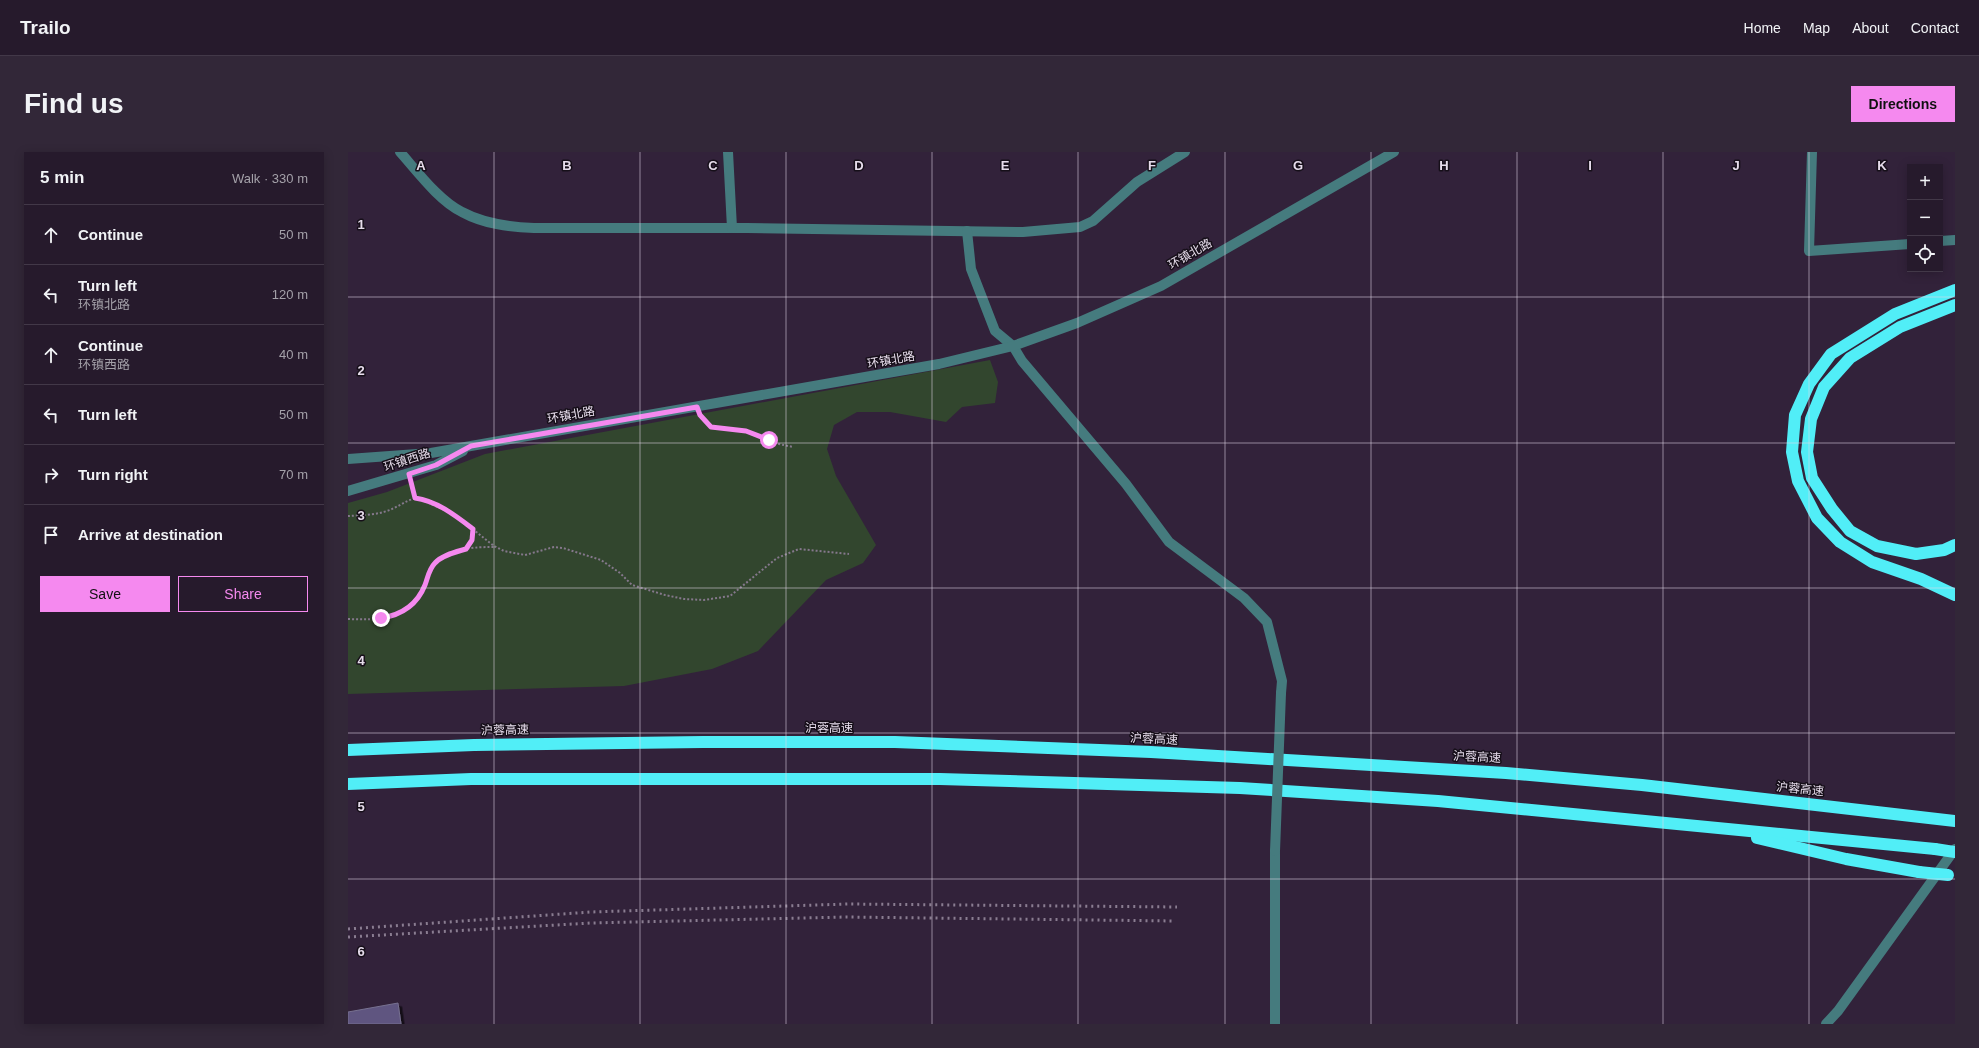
<!DOCTYPE html>
<html lang="en">
<head>
<meta charset="utf-8">
<style>
  body { margin:0; font-family:Arial,"Noto Sans SC",sans-serif; background:#322738; color:#f1f3f6 }
  .controls { position:absolute; right:12px; top:12px; display:grid; overflow:hidden; border-radius:0px; box-shadow:0 2px 10px #0003 }
  .controls button { width:36px; height:36px; display:grid; place-items:center; padding:0; border:0; border-bottom:1px solid #423848; background:#261a2c; color:#f1f3f6; font:20px sans-serif }
  .stop { position:absolute; width:12px; height:12px; margin:-9px; border:3px solid #f589ef; border-radius:50%; background:#fff }
  .stop.end { background:#f589ef; border-color:#fff; box-shadow:0 1px 4px #0008 }
  .list { margin:0; padding:0; list-style:none }
  h2 { display:flex; justify-content:space-between; align-items:center; height:52px; margin:0; padding:0 16px; font-size:17px }
  h2 small { font-size:13px; font-weight:400; color:#a4a1a9 }
  .list li { display:grid; grid-template-columns:26px 1fr auto; gap:12px; align-items:center; box-sizing:border-box; height:60px; padding:0 16px; border-top:1px solid #423848 }
  .list b { display:block; font-size:15px; white-space:nowrap }
  .list p { margin:0; font-size:13px; white-space:nowrap; color:#a4a1a9 }
  .list em { font-size:13px; font-style:normal; color:#a4a1a9 }
  .actions { display:flex; gap:8px; padding:12px 16px }
  .actions a { flex:1; padding:9px 0; border:1px solid #f589ef; border-radius:0px; text-align:center; font-size:14px; color:#f589ef }
  .actions .main { background:#f589ef; color:#111 }
  .icon { flex:none; width:22px; height:22px; fill:none; stroke:currentColor; stroke-width:2; stroke-linecap:round; stroke-linejoin:round }
  .map { position:relative; flex:none; width:1607px; height:872px; overflow:hidden; border-radius:0px }
  header { display:flex; align-items:center; gap:24px; box-sizing:border-box; height:56px; padding:0 20px; background:#261a2c; border-bottom:1px solid #423848 }
  header strong { font-size:19px }
  nav { display:flex; gap:22px; margin-inline-start:auto; font-size:14px }
  .intro { display:flex; align-items:center; justify-content:space-between; box-sizing:border-box; height:96px; padding:0 24px }
  h1 { margin:0; font-size:28px }
  .button { padding:10px 18px; border-radius:0px; background:#f589ef; color:#111; font-size:14px; font-weight:700 }
  main { display:flex; gap:24px; padding:0 24px }
  aside { flex:1; background:#261a2c; border-radius:0px; box-shadow:0 2px 10px #0003 }
  .map>svg:first-child { display:block }
  .green { fill:#32462e }
  .building { fill:#5f5580; stroke:#777190; filter:url(#shadow) }
  .lines { fill:none; stroke-linecap:round; stroke-linejoin:round }
  .path { stroke:#85788c; stroke-width:2; stroke-dasharray:2 2; stroke-linecap:butt }
  .minor { stroke:#457b7e; stroke-width:10 }
  .highway { stroke:#51eef7; stroke-width:12 }
  .rail { stroke:#8a7d91; stroke-width:3; stroke-dasharray:2 4; stroke-linecap:butt }
  .minor-bridge { stroke:#457b7e; stroke-width:10 }
  .highway-bridge { stroke:#51eef7; stroke-width:12 }
  .route { stroke:#f589ef; stroke-width:5 }
  .grid { fill:none; stroke:#e6dceb; stroke-width:1; stroke-opacity:0.55 }
  .labels { text-anchor:middle; dominant-baseline:central; stroke-width:3; stroke-linejoin:round; paint-order:stroke }
  .street-label { font-size:12px; fill:#e6dceb; stroke:#160f19 }
  .grid-label { font-size:13px; text-anchor:middle; font-weight:bold; fill:#e6dceb; stroke:#160f19; stroke-width:3; stroke-linejoin:round; paint-order:stroke }
</style>
</head>
<body>
<header>
<strong>Trailo</strong>
<nav><a>Home</a><a>Map</a><a>About</a><a>Contact</a></nav>
</header>
<div class="intro"><h1>Find us</h1><a class="button">Directions</a></div>
<main>
<aside>
<h2>5 min<small>Walk · 330 m</small></h2>
<ul class="list">
<li><svg class="icon" aria-label="ahead" viewBox="0 0 24 24"><path d="M12 20V5M6 11l6-6 6 6"/></svg><div><b>Continue</b></div><em>50 m</em></li>
<li><svg class="icon" aria-label="left" viewBox="0 0 24 24"><path d="M17 20v-9H6M10 6l-5 5 5 5"/></svg><div><b>Turn left</b><p>环镇北路</p></div><em>120 m</em></li>
<li><svg class="icon" aria-label="ahead" viewBox="0 0 24 24"><path d="M12 20V5M6 11l6-6 6 6"/></svg><div><b>Continue</b><p>环镇西路</p></div><em>40 m</em></li>
<li><svg class="icon" aria-label="left" viewBox="0 0 24 24"><path d="M17 20v-9H6M10 6l-5 5 5 5"/></svg><div><b>Turn left</b></div><em>50 m</em></li>
<li><svg class="icon" aria-label="right" viewBox="0 0 24 24"><path d="M7 20v-9h11M14 6l5 5-5 5"/></svg><div><b>Turn right</b></div><em>70 m</em></li>
<li><svg class="icon" aria-label="arrive" viewBox="0 0 24 24"><path d="M6 21V4h12l-3 4 3 4H6"/></svg><div><b>Arrive at destination</b></div></li>
</ul>
<div class="actions"><a class="main">Save</a><a>Share</a></div>
</aside>
<div class="map">
<svg width="1607" height="872" viewBox="0 0 1607 872">
  <defs>
    <filter id="shadow"><feDropShadow dx="3.5" dy="3.5" stdDeviation="0" flood-color="#0009"/></filter>
  </defs>
  <rect width="100%" height="100%" fill="#32223a"/>
  <polygon class="green" points="642,208 650,230 647,251 614,255 598,270 542,260 509,260 486,273 479,297 488,324 528,393 515,411 478,428 410,499 364,517 276,534 0,542 0,351 39,340 137,302"/>
  <polygon class="building" points="50,851 53,872 0,872 0,860"/>
  <g class="lines">
    <g class="path">
      <polyline points="353,265 363,275 398,279 431,292 445,295"/>
      <polyline points="63,331 67,346"/>
      <path d="M0,364C15,363 33,363 46,356C55,352 63,345 72,347L107,363L146,394L156,399L177,403L206,395L215,396L253,408L272,421L284,433L317,443L336,447L356,448L382,444L429,406L451,397L501,402"/>
      <polyline points="118,396 124,388 125,379"/>
      <path d="M0,467C30,468 60,469 74,438C79,429 80,418 87,410C102,396 127,395 146,395"/>
    </g>
    <g class="minor">
      <path d="M52,0C69,19 91,49 114,60C136,72 161,75 186,76H399L675,80L732,75L745,69L789,30L837,0"/>
      <polyline points="380,0 384,76"/>
      <polyline points="1464,0 1461,99 1562,92"/>
      <polyline points="619,79 623,117 647,179 665,194 674,209 778,332 821,390 896,446 919,470 934,529 933,541"/>
      <polyline points="1592,89 1607,88"/>
      <polyline points="0,307 83,301 591,212 665,194 729,171 813,134 1046,0"/>
      <polyline points="0,339 88,313 115,299"/>
      <polyline points="927,872 927,699"/>
      <polyline points="1478,872 1490,859 1607,697"/>
    </g>
    <g class="highway">
      <polyline points="1607,138 1547,162 1483,202 1461,232 1447,263 1444,300 1450,329 1469,366 1492,390 1524,410 1573,427 1607,443"/>
      <polyline points="1607,153 1552,175 1502,206 1476,235 1463,267 1459,300 1464,326 1484,357 1502,379 1529,394 1568,402 1596,398 1607,393"/>
      <polyline points="0,598 126,593 355,590 547,590 803,600 1158,621 1294,633 1607,669"/>
      <polyline points="0,632 123,627 592,627 892,636 1090,649 1587,697"/>
      <polyline points="1409,686 1498,707 1571,720"/>
    </g>
    <g class="rail">
      <polyline points="0,777 243,760 501,752 829,755"/>
      <polyline points="0,785 243,771 498,765 827,769"/>
    </g>
    <polyline class="minor-bridge" points="927,699 933,541"/>
    <g class="highway-bridge">
      <polyline points="1587,697 1607,700"/>
      <polyline points="1571,720 1600,723"/>
    </g>
  </g>
  <g class="lines">
    <path class="route" d="M33,466C54,463 69,453 77,433C80,425 81,417 87,411C94,403 108,400 118,397L124,388L125,377C108,364 89,349 67,346L61,322L88,313L123,294L349,255L352,263L363,275L398,279L421,288"/>
  </g>
  <path class="grid" d="M146,0V872M292,0V872M438,0V872M584,0V872M730,0V872M877,0V872M1023,0V872M1169,0V872M1315,0V872M1461,0V872M0,145H1607M0,291H1607M0,436H1607M0,581H1607M0,727H1607"/>
  <g class="labels">
    <g class="street-label">
      <text transform="translate(842 102) rotate(-30)">环镇北路</text>
      <text transform="translate(543 208) rotate(-10)">环镇北路</text>
      <text transform="translate(223 263) rotate(-10)">环镇北路</text>
      <text transform="translate(59 308) rotate(-18)">环镇西路</text>
      <text x="481" y="576">沪蓉高速</text>
      <text transform="translate(157 578) rotate(-1)">沪蓉高速</text>
      <text transform="translate(806 587) rotate(3)">沪蓉高速</text>
      <text transform="translate(1129 605) rotate(3)">沪蓉高速</text>
      <text transform="translate(1452 637) rotate(6)">沪蓉高速</text>
    </g>
  </g>
  <g class="grid-label">
    <text x="73" y="18">A</text>
    <text x="219" y="18">B</text>
    <text x="365" y="18">C</text>
    <text x="511" y="18">D</text>
    <text x="657" y="18">E</text>
    <text x="804" y="18">F</text>
    <text x="950" y="18">G</text>
    <text x="1096" y="18">H</text>
    <text x="1242" y="18">I</text>
    <text x="1388" y="18">J</text>
    <text x="1534" y="18">K</text>
    <text x="13" y="77">1</text>
    <text x="13" y="223">2</text>
    <text x="13" y="368">3</text>
    <text x="13" y="513">4</text>
    <text x="13" y="659">5</text>
    <text x="13" y="804">6</text>
  </g>
</svg>
<div class="controls">
<button>+</button>
<button>−</button>
<button><svg class="icon" aria-label="locate" viewBox="0 0 24 24"><circle cx="12" cy="12" r="6"/><path d="M12 2v4M12 18v4M2 12h4M18 12h4"/></svg></button>
</div>
<div class="stop" style="left:421px;top:288px"></div>
<div class="stop end" style="left:33px;top:466px"></div>
</div>
</main>
</body>
</html>
